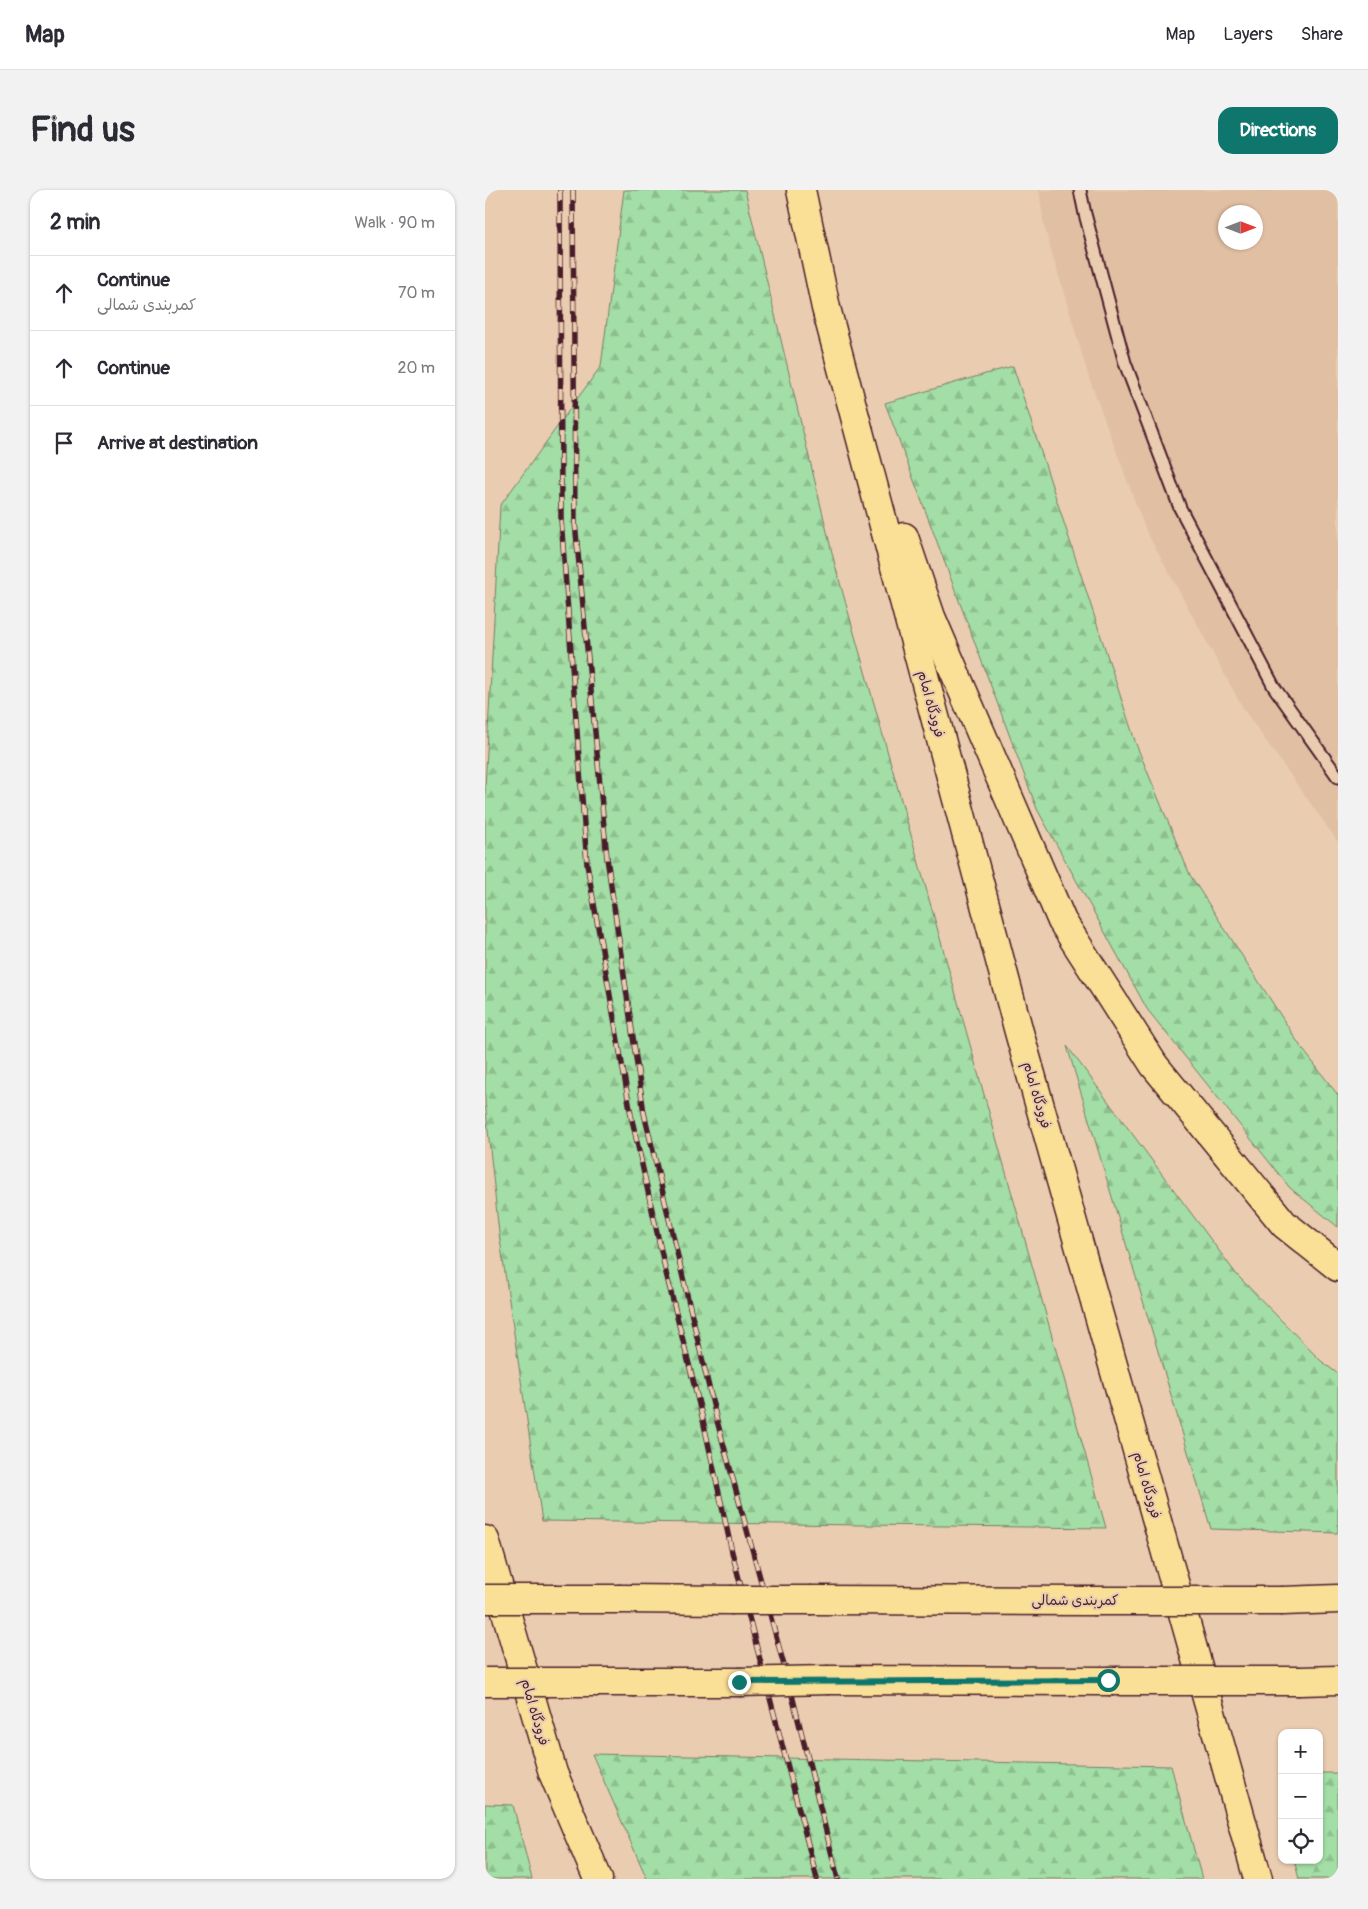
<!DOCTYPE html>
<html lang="en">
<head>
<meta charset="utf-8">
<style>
  body { margin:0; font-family:Pangolin,"Playpen Sans Arabic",sans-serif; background:#f2f2f3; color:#2b2b33 }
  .controls { position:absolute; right:15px; bottom:15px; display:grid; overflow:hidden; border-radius:10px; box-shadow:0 1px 4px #0004 }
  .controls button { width:45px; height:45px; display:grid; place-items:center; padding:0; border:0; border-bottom:1px solid #e1e1e2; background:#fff; color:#2b2b33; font:25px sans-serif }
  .compass { position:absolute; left:733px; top:15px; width:45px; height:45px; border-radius:50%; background:#fff; box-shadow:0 1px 4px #0004; rotate:90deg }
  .stop { position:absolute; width:15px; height:15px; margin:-11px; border:4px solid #0f766e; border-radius:50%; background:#fff }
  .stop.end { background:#0f766e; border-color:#fff; box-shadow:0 1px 5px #0008 }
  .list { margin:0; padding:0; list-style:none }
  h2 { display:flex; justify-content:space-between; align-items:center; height:65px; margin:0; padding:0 20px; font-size:21px }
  h2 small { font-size:16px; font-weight:400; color:#7c7c81 }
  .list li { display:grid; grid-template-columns:32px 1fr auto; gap:15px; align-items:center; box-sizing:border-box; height:75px; padding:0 20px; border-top:1px solid #e1e1e2 }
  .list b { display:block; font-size:19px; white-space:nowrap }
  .list p { margin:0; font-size:16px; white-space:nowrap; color:#7c7c81 }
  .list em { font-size:16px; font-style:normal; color:#7c7c81 }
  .icon { flex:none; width:28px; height:28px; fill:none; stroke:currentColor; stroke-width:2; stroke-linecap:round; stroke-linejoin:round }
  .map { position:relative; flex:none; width:853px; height:1689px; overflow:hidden; border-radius:15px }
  header { display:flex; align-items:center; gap:30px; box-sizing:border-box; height:70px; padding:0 25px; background:#fff; border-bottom:1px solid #e1e1e2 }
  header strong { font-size:24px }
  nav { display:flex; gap:28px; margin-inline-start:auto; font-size:18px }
  .intro { display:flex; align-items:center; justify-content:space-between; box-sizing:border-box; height:120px; padding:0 30px }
  h1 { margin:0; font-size:35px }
  .button { padding:12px 22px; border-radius:15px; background:#0f766e; color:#fff; font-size:18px; font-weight:700 }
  main { display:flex; gap:30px; padding:0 30px }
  aside { flex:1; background:#fff; border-radius:15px; box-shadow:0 1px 4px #0004 }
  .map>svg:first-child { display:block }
  .built { fill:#e1bfa3; fill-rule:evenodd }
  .forest { fill:url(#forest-firs); stroke:#767e68 }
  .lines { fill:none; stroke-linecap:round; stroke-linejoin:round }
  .service-casing { stroke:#4a1f2b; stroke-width:15 }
  .primary-casing { stroke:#4a1f2b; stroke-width:31 }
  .trunk-casing { stroke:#4a1f2b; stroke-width:31 }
  .service { stroke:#eacdb1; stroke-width:11 }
  .primary { stroke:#fadf96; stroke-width:28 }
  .trunk { stroke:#fadf96; stroke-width:28 }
  .rail-casing { stroke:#4a1f2b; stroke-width:5.5 }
  .rail { stroke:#eacdb1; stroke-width:4; stroke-dasharray:11; stroke-linecap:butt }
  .primary-bridge-casing { stroke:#4a1f2b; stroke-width:31; stroke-linecap:butt }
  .primary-bridge { stroke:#fadf96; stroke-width:28 }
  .route { stroke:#0f766e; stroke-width:6 }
  .labels { text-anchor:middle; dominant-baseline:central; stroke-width:4; stroke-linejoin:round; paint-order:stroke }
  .street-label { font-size:14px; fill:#4a1f2b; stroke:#eacdb1 }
</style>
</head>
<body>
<header>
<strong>Map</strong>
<nav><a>Map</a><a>Layers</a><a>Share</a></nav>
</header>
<div class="intro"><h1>Find us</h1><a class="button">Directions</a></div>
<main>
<aside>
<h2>2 min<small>Walk · 90 m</small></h2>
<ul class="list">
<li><svg class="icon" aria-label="ahead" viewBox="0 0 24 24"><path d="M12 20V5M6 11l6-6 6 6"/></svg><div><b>Continue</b><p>کمربندی شمالی</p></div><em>70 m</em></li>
<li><svg class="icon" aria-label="ahead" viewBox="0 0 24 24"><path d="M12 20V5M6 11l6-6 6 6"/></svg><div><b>Continue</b></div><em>20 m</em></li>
<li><svg class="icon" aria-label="arrive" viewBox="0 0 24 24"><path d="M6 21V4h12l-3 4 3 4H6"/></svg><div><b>Arrive at destination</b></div></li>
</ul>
</aside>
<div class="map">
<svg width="853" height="1689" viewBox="0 0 853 1689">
  <defs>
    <pattern id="forest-firs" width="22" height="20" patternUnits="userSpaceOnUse" patternTransform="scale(1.25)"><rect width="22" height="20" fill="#a2dea5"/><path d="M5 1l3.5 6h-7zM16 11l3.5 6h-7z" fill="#8dbe8e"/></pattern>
  </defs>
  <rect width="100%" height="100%" fill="#eacdb1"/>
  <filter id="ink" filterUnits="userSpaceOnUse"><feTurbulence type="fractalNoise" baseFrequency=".02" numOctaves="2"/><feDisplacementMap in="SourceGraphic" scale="10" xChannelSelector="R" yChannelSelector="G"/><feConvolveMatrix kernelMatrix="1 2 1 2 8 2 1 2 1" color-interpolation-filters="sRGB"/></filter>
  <g filter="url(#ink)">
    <path class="built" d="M554,0H853V652L759,520L661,341L604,188L559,36ZM741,22H771V52H741Z"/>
    <g class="forest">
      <polygon points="139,0 260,0 350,375 621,1338 57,1331 14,1043 0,912 0,598 15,316 116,176"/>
      <polygon points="528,176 651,554 705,685 816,857 853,905 853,1037 805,998 662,819 552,619 400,213"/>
      <polygon points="582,856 752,1085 835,1170 853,1184 853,1343 726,1339"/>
      <polygon points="107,1564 686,1576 717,1689 162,1689"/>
      <polygon points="834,1583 853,1583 853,1689 814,1689 809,1670 834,1670"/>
      <polygon points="0,1614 28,1615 47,1689 0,1689"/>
    </g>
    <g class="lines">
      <defs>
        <polyline id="service" points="595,0 600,24 640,173 695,318 789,497 853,587"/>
        <g id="primary">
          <polyline points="136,1409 245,1410"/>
          <polyline points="327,1410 607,1411"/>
          <polyline points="798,1411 853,1409"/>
          <polyline points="344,1490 623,1491"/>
          <polyline points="815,1491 853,1490"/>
          <polyline points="150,1492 254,1492"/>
        </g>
        <g id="trunk">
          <polyline points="316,0 341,118 534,842 773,1689"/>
          <polyline points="419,347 446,427 577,731 669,875 799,1034 853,1077"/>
          <polyline points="0,1350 68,1583 113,1689"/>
        </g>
      </defs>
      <use href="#service" class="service-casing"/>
      <use href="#primary" class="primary-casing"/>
      <use href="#trunk" class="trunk-casing"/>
      <use href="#service" class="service"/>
      <use href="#primary" class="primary"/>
      <use href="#trunk" class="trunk"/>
      <defs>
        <g id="rail">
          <polyline points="75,0 76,329 102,674 146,925 181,1083 218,1230 247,1362 332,1689"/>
          <polyline points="88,0 90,332 122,668 159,923 231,1227 306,1501 353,1689"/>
        </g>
      </defs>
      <use href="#rail" class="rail-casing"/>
      <use href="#rail" class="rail"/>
      <defs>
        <g id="primary-bridge">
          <polyline points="0,1409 136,1409"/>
          <polyline points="245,1410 327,1410"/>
          <polyline points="607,1411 798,1411"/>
          <polyline points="623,1491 815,1491"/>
          <polyline points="0,1492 150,1492"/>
          <polyline points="254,1492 344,1490"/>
        </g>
      </defs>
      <use href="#primary-bridge" class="primary-bridge-casing"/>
      <use href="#primary-bridge" class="primary-bridge"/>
    </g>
  </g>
  <g class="lines" filter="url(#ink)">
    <polyline class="route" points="254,1492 623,1490"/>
  </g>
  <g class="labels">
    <g class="street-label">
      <text transform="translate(446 514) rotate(75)">فرودگاه امام</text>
      <text transform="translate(552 905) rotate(74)">فرودگاه امام</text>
      <text transform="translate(662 1295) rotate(74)">فرودگاه امام</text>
      <text x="590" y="1410">کمربندی شمالی</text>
      <text transform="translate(50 1522) rotate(74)">فرودگاه امام</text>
    </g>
  </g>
</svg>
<div class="controls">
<button>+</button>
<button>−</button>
<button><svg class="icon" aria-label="locate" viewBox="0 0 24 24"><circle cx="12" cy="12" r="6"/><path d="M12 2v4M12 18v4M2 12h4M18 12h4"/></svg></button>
</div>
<svg class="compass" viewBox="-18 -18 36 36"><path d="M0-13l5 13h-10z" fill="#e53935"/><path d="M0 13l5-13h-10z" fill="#7c7c81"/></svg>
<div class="stop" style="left:623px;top:1490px"></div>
<div class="stop end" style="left:254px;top:1492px"></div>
</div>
</main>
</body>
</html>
